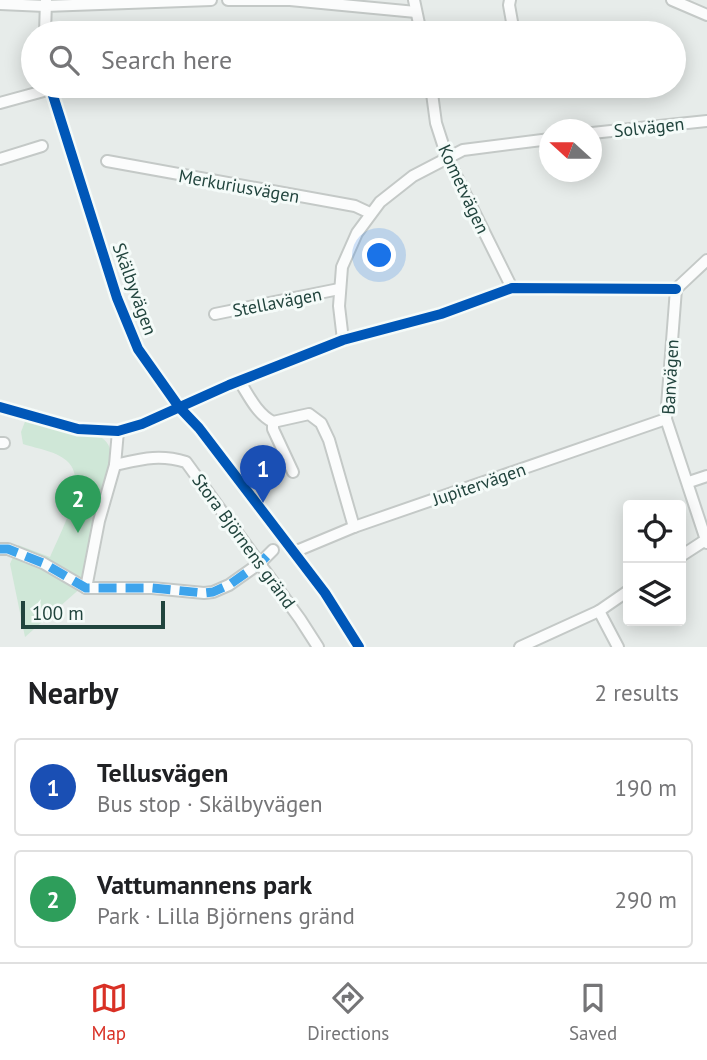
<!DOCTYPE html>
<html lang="en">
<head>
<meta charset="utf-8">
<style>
  body { margin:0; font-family:"PT Sans",sans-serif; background:#f6f6f6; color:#202124 }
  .controls { position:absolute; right:21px; bottom:21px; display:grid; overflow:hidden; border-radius:7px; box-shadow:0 4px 18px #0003 }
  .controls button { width:63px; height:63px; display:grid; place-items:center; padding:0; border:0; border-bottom:2px solid #e0e0e0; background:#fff; color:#202124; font:35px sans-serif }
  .compass { position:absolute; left:539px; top:119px; width:63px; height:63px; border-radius:50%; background:#fff; box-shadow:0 4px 18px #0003; rotate:291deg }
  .scale { position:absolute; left:21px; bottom:18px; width:144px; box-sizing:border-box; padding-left:7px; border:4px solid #21443d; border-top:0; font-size:19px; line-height:24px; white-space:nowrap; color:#21443d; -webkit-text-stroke:5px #f5fbf9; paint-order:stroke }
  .you { position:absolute; left:380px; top:256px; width:24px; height:24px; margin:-18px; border:5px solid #fff; border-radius:50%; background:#1a73e8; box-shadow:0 0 0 10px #1a73e833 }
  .badge { display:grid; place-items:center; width:46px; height:46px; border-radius:50%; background:#d93025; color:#fff; font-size:23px; font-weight:700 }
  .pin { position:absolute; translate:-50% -58px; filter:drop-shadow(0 2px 4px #0008) }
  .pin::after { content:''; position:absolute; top:37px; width:24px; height:21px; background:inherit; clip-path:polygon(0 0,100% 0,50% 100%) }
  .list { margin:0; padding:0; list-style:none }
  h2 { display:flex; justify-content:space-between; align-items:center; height:91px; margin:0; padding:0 28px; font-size:30px }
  h2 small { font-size:23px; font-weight:400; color:#757577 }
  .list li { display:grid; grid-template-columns:46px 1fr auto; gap:21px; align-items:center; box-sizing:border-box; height:98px; margin:0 14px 14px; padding:0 14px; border:2px solid #e0e0e0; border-radius:7px }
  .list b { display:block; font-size:26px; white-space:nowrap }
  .list p { margin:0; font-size:23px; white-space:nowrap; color:#757577 }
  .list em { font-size:23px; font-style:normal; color:#757577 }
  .icon { flex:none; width:38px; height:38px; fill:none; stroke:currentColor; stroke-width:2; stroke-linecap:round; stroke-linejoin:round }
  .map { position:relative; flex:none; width:707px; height:647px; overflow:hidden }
  .search { position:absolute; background:#fff; box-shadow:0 4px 18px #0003; left:21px; right:21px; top:21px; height:77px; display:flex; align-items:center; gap:18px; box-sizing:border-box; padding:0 24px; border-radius:38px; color:#757577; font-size:26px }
  .sheet { height:315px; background:#fff }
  nav { display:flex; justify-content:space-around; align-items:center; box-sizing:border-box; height:98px; border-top:2px solid #e0e0e0; background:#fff; font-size:19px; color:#757577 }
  nav a { display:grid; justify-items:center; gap:4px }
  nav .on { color:#d93025 }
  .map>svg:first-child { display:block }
  .green { fill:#cfe7d7 }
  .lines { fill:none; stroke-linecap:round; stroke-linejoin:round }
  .minor-casing { stroke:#c4c9c7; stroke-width:14 }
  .minor { stroke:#fbfcfc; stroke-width:10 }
  .quiet { stroke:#3ea4ec; stroke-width:9; stroke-dasharray:18 9; stroke-linecap:butt }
  .cycleway-casing { stroke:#f5fbf9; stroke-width:15 }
  .cycleway { stroke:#0057b8; stroke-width:10 }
  .labels { text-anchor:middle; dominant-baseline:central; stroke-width:6; stroke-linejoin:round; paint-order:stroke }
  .street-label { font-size:18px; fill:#21443d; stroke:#f5fbf9 }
</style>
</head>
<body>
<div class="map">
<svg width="707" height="647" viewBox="0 0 707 647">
  <rect width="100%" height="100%" fill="#e7ecea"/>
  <path class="green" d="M26,419L56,430L102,438C112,445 111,454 111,465L83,586L25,637L10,564L18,545L50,557C59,535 88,484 69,463C58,451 38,449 23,444L21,432Z"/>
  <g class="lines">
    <defs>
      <g id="minor">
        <polyline points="228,0 290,0 416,12"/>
        <polyline points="414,0 421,33"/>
        <polyline points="510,0 509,5 514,33"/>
        <polyline points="672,0 707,15"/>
        <polyline points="0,4 45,6 211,0"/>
        <polyline points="45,33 46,1"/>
        <polyline points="50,86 117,298 138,349 179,407 199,428 325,593 359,647"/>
        <polyline points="431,86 436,123 447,157 512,288"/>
        <polyline points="0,103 51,89"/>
        <polyline points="592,133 707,121"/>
        <polyline points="0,159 42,146"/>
        <polyline points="107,161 355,206 370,213"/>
        <polyline points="707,260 676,289 666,419 707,543"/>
        <polyline points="215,314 339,289"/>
        <polyline points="343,340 339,306 342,267 357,233 380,202 413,176 463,150 550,139"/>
        <path d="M240,382C249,396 257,414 273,422L309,414L321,423L329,440L354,527"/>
        <polyline points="0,407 78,429 118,431 142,424 229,385 343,340 441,314 512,288 676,289"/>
        <polyline points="273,422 273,429 293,472"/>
        <polyline points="0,443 4,443"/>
        <path d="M115,465C142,459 159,454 186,462L300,619L318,647"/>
        <polyline points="689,482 707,476"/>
        <polyline points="0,549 8,549 43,563 86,588 152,588 204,593 213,592 229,585 260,563 273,550"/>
        <polyline points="294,552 354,527 666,419"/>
        <polyline points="681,556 704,541"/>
        <polyline points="86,588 99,521 115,465 118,431"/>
        <polyline points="599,611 618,647"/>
        <polyline points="520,647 599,611 628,591"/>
      </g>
    </defs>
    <use href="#minor" class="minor-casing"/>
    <use href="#minor" class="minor"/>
    <polyline class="quiet" points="0,549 8,549 43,563 86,588 152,588 204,593 213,592 229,585 260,563 273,550"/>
    <defs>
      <g id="cycleway">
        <polyline points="50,86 117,298 138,349 179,407 199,428 325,593 359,647"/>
        <polyline points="0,407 78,429 118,431 142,424 229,385 343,340 441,314 512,288 676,289"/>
      </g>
    </defs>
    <use href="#cycleway" class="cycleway-casing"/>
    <use href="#cycleway" class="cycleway"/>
  </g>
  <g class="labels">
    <g class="street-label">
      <text transform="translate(649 127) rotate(-6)">Solvägen</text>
      <text transform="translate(239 186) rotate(10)">Merkuriusvägen</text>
      <text transform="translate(464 189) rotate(65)">Kometvägen</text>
      <text transform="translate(135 289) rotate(70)">Skälbyvägen</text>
      <text transform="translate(277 302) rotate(-11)">Stellavägen</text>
      <text transform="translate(670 377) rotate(-87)">Banvägen</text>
      <text transform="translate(479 484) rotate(-19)">Jupitervägen</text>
      <text transform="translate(244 541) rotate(54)">Stora Björnens gränd</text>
    </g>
  </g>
</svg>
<div class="controls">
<button><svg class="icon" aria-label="locate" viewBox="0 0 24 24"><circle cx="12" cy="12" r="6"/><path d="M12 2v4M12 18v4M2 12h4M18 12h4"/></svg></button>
<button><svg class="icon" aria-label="layers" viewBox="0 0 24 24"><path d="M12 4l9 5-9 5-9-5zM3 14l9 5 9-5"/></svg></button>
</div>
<svg class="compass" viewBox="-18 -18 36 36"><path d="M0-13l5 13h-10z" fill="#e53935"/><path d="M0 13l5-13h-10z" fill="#757577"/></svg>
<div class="scale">100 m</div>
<div class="you"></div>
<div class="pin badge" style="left:263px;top:503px;background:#1a4fb4">1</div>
<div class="pin badge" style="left:78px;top:533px;background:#2e9e5b">2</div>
<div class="search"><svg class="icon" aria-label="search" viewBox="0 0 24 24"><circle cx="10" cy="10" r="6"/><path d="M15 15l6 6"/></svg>Search here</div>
</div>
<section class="sheet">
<h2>Nearby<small>2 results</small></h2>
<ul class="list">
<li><span class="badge" style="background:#1a4fb4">1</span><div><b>Tellusvägen</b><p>Bus stop · Skälbyvägen</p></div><em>190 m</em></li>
<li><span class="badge" style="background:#2e9e5b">2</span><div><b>Vattumannens park</b><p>Park · Lilla Björnens gränd</p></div><em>290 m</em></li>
</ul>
</section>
<nav>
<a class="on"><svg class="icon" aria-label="map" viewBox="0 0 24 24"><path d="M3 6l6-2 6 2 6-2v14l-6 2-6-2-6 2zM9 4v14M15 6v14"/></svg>Map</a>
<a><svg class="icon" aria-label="directions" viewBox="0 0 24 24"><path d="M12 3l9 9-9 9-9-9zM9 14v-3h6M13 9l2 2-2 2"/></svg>Directions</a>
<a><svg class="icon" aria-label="saved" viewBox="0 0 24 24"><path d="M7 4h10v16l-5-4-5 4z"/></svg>Saved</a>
</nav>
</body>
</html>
